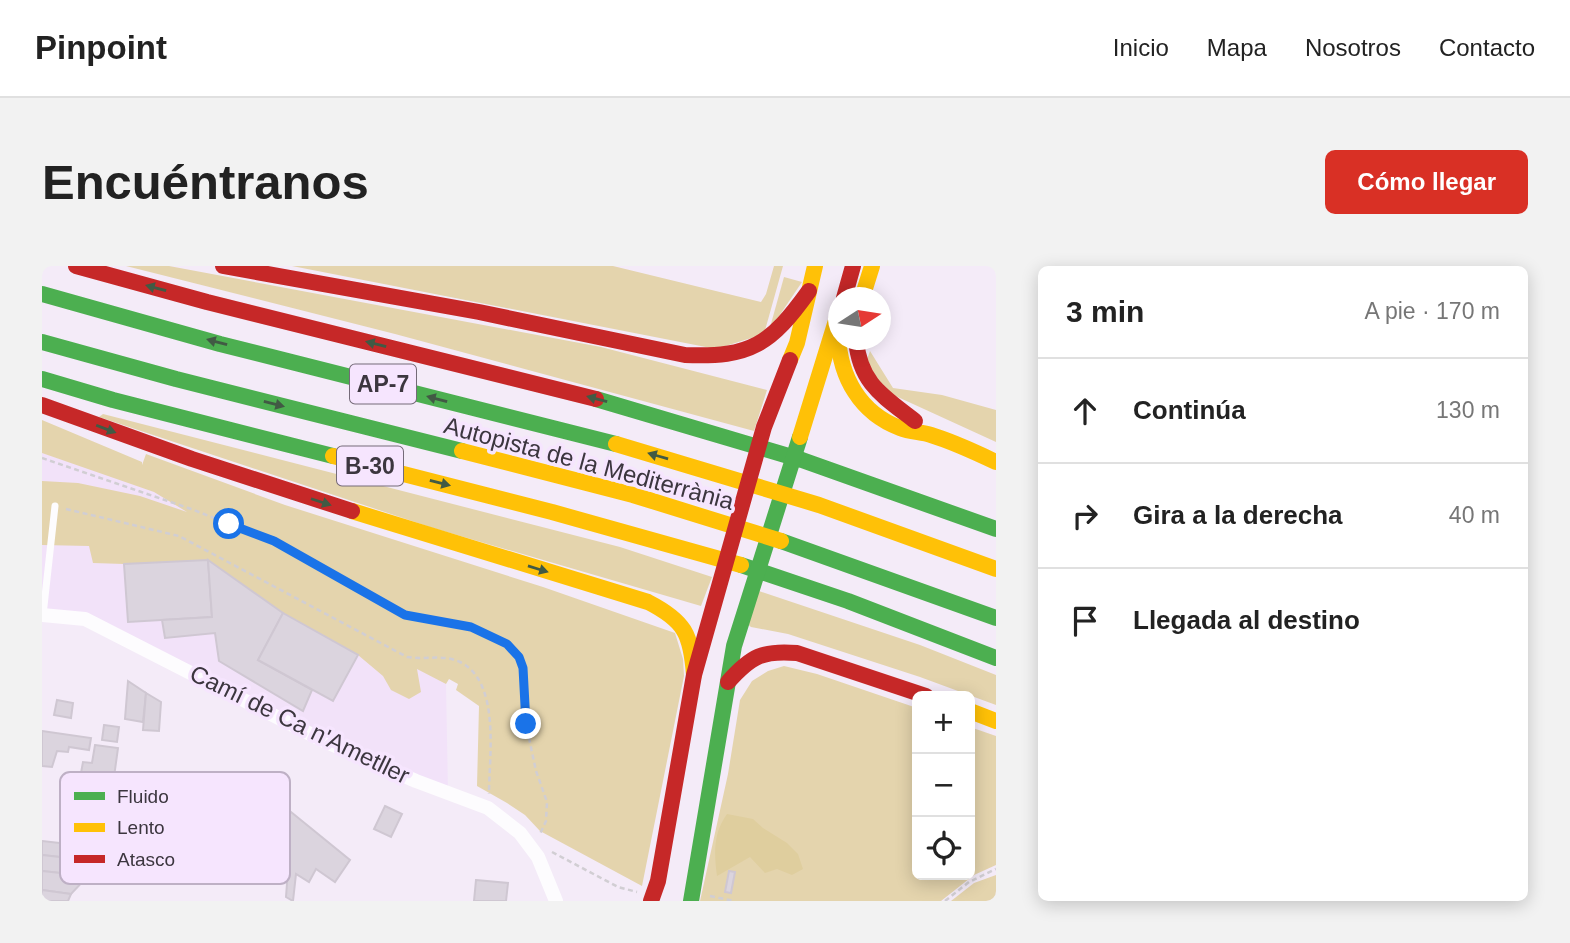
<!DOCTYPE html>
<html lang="es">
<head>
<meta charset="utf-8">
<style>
  body { margin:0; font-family:Helvetica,sans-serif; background:#f2f2f2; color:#222 }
  .controls { position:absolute; right:21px; bottom:21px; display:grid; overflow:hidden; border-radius:10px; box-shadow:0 4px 18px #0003 }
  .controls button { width:63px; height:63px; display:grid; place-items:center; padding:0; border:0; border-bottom:2px solid #e0e0e0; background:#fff; color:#222; font:35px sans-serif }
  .compass { position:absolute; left:786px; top:21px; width:63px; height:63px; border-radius:50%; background:#fff; box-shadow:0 4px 18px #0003; rotate:78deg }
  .stop { position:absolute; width:21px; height:21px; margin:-16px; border:5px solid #1a73e8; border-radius:50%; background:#fff }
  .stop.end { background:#1a73e8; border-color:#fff; box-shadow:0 2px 7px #0008 }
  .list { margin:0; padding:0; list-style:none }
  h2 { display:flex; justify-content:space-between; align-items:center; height:91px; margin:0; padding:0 28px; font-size:30px }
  h2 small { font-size:23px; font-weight:400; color:#767676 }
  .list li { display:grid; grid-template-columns:46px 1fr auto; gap:21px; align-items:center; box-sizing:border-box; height:105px; padding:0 28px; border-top:2px solid #e0e0e0 }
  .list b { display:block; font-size:26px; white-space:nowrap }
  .list em { font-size:23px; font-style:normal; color:#767676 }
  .icon { flex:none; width:38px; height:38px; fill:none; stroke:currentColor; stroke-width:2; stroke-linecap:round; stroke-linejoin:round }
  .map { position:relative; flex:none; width:954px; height:635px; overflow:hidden; border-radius:10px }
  header { display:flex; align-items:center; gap:42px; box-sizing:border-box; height:98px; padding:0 35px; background:#fff; border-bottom:2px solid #e0e0e0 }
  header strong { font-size:33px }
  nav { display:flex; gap:38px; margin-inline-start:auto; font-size:24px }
  .intro { display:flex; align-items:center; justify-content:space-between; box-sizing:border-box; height:168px; padding:0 42px }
  h1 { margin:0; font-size:49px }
  .button { padding:18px 32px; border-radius:10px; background:#d93025; color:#fff; font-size:24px; font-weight:700 }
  main { display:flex; gap:42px; padding:0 42px }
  aside { flex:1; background:#fff; border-radius:10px; box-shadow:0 4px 18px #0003 }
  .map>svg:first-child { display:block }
  .built { fill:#f2e2f9 }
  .green { fill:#e4d4ad }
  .forest { fill:#dfce9e }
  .building { fill:#dbd4de; stroke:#cfc7d2; stroke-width:2 }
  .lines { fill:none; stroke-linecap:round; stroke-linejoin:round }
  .path { stroke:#d1ced3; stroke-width:2.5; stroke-dasharray:5 3.5; stroke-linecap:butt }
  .lane { stroke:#fdfcfe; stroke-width:7 }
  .street { stroke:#fdfcfe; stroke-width:14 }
  .fast { stroke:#4caf50; stroke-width:16 }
  .slow { stroke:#ffc107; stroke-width:16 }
  .jam { stroke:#c62828; stroke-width:16 }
  .oneway { fill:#415a44 }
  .route { stroke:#1a73e8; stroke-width:9 }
  .labels { text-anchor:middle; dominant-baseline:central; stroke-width:7; stroke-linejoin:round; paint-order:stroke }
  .shield { fill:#f6e5fe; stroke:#746a78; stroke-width:2 }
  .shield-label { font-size:23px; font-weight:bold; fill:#3c363f }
  .street-label { font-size:24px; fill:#3c363f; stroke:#f6e5fe }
  .key { fill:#f6e5fe; stroke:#beb0c5; stroke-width:2 }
  .key-label { font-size:19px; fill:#3c363f }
</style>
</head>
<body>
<header>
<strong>Pinpoint</strong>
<nav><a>Inicio</a><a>Mapa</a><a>Nosotros</a><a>Contacto</a></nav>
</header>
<div class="intro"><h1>Encuéntranos</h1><a class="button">Cómo llegar</a></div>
<main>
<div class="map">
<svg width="954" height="635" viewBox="0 0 954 635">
  <rect width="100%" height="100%" fill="#f4ebf8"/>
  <polygon class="built" points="0,187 65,208 136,235 398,398 404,418 406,526 43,353 0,349"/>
  <g class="green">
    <polygon points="84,0 127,0 559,81 725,124 712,165 353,68"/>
    <polygon points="250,0 571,0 719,36 724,28 732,0 741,0 722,68 674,83"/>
    <polygon points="742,11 760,16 727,65"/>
    <polygon points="828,85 851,122 900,129 954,144 954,176 847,127 823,99"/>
    <polygon points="61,148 578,281 670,311 659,340 391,262 57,151"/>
    <polygon points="0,154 100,196 100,199 104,188 243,239 501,321 633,367 641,393 642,410 600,620 498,565 483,549 465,537 435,520 437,440 414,424 416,418 407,413 404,418 375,403 379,426 367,433 349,424 341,410 316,389 241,347 166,294 82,298 51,297 47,280 0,279 0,215 36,217 98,230 145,246 112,226 0,187"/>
    <polygon points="714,324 878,379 954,409 954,439 878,411 746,368 709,361 704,357"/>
    <polygon points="742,400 775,408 875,442 875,609 928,609 928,461 954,470 954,599 932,609 899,635 658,635 686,508 698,434 710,415 726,405"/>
    <polygon points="954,609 954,635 909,635 932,617"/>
  </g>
  <path class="forest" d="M685,548L711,553L721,562L745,577L756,588L761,603L750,609L735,603L723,607L708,591L675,610C672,588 671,567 685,548Z"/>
  <g class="building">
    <polygon points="166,294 170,351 86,356 82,298"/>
    <polygon points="166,294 241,347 216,394 270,424 261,445 177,395 173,367 123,372 120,354 170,351"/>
    <polygon points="241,347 316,389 291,435 216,394"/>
    <polygon points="86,415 104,427 101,456 83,453"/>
    <polygon points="104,427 119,436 117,465 101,464"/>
    <polygon points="15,434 31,437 29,452 12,449"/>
    <polygon points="62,459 77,461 75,476 60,474"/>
    <polygon points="0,465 49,472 47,484 27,481 26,486 15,485 10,501 0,500"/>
    <polygon points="53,479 76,482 72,511 39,507 41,496 50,497"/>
    <polygon points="343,540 360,548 349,571 332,563"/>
    <polygon points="249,546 308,594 293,616 274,603 267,616 254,608 251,635 244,631 246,604 222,582 231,573 218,564 222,555 236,566"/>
    <polygon points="0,575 62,582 92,586 71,597 0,589"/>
    <polygon points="0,589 71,597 46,610 0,605"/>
    <polygon points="0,605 46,610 29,628 0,624"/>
    <polygon points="687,605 693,606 689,627 683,626"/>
    <polygon points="434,614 466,617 464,635 432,635"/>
    <polygon points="0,624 29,628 26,635 0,635"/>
  </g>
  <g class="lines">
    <g class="path">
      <polyline points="0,192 149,243 232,275 363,349 429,361 465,378 477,391 481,402 484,458 494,505 505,536 504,555 498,568"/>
      <path d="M24,243L137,270L365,391C383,394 401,388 418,396C459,416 447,491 447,528"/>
      <polyline points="510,586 576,621 595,626"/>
      <polyline points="668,630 692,635"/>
      <polyline points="903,635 927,616 954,603"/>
    </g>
    <polyline class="lane" points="1,349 13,240"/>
    <polyline class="street" points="0,349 43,353 280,474 374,515 446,542 478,567 496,591 514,635"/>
    <g class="fast">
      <polyline points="0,28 178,78 574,178"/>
      <polyline points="0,76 134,113 420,185"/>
      <polyline points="0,113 71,134 291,190"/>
      <polyline points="554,133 760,194 954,263"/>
      <polyline points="739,275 954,352"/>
      <polyline points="699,299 806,335 954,392"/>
      <polyline points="649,635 692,380 758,171"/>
    </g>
    <g class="slow">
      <polyline points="820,32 830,0"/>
      <path d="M796,70C798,111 818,147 858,162C868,166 879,166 889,169C912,176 933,186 954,196"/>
      <polyline points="748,94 755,77 773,0"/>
      <polyline points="758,171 796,48"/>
      <polyline points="574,178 777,239 954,303"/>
      <polyline points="420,185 591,229 739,275"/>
      <polyline points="291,190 510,246 699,299"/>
      <path d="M310,245L606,336C643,355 649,368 652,409"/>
      <polyline points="928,445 954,455"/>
    </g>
    <g class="jam">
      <polyline points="34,0 165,36 554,133"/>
      <path d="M181,0L437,46L643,89C709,92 729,78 767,25"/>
      <polyline points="802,32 811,0"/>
      <path d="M814,74C818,118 841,130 873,155"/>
      <polyline points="0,139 150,193 310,245"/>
      <path d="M686,416C709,390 721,384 755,387L884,430"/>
      <polyline points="609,635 616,615 652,409 722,161 748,94"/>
    </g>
  </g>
  <defs><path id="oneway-solid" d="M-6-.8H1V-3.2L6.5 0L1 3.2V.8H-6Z" transform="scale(1.75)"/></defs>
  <g class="oneway">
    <use href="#oneway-solid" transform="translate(114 22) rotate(-165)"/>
    <use href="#oneway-solid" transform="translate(175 76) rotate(-165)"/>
    <use href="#oneway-solid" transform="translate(334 78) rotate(-166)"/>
    <use href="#oneway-solid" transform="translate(395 133) rotate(-165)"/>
    <use href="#oneway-solid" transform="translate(555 133) rotate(-165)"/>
    <use href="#oneway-solid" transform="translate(232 138) rotate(14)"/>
    <use href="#oneway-solid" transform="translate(64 163) rotate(21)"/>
    <use href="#oneway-solid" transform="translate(616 190) rotate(-164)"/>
    <use href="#oneway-solid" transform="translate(398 217) rotate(14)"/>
    <use href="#oneway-solid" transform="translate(279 236) rotate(18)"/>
    <use href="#oneway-solid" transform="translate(496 303) rotate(17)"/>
  </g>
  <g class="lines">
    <polyline class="route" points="187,258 232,275 363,349 429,361 465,378 477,391 481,402 484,458"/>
  </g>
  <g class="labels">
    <g class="shield">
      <rect x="308" y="98.5" width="66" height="39" rx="5"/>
      <rect x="295" y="180.5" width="66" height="39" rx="5"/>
    </g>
    <g class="shield-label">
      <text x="341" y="118">AP-7</text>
      <text x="328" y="200">B-30</text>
    </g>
    <g class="street-label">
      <text transform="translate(547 197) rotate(15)">Autopista de la Mediterrània</text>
      <text transform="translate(258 458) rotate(26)">Camí de Ca n'Ametller</text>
    </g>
  </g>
  <rect x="18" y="506" width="230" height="112" rx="10" class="key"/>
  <rect x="32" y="526" width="31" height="8" fill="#4caf50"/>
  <rect x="32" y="557" width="31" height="9" fill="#ffc107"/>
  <rect x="32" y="589" width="31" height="8" fill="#c62828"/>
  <g class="key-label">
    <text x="75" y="537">Fluido</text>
    <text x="75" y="568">Lento</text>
    <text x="75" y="600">Atasco</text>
  </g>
</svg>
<div class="controls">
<button>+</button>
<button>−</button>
<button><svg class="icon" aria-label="locate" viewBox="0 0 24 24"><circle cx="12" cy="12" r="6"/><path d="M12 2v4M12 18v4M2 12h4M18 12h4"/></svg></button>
</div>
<svg class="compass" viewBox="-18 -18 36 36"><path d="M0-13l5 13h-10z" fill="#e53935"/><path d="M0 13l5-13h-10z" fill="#767676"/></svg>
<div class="stop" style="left:187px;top:258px"></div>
<div class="stop end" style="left:484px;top:458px"></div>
</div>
<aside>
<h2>3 min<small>A pie · 170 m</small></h2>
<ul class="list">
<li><svg class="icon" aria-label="ahead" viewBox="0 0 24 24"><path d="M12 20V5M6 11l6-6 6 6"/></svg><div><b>Continúa</b></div><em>130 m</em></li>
<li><svg class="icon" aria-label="right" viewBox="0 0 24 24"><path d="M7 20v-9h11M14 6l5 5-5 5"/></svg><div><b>Gira a la derecha</b></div><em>40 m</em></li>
<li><svg class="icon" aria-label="arrive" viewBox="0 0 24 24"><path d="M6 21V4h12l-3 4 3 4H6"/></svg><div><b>Llegada al destino</b></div></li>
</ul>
</aside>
</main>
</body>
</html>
